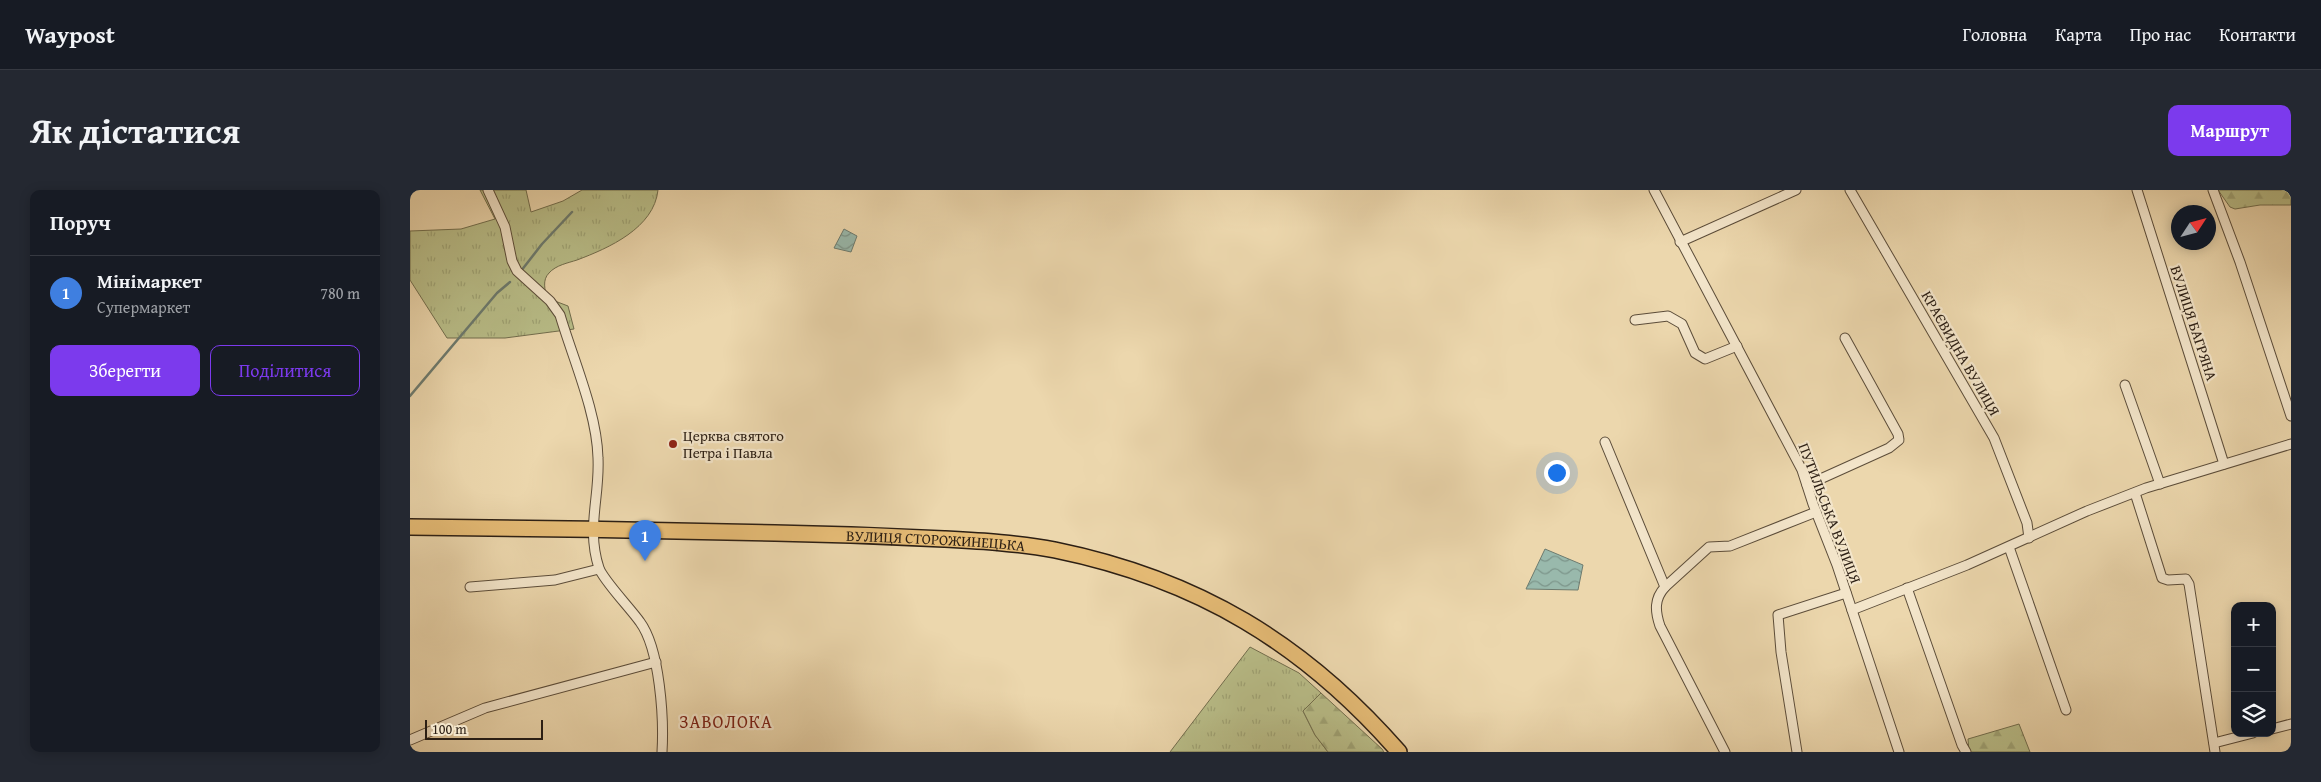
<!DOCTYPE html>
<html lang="uk">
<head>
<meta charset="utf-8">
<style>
  body { margin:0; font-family:"Gentium Book Plus",serif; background:#242831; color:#f1f3f6 }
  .controls { position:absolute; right:15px; bottom:15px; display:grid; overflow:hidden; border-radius:10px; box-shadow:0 2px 12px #0003 }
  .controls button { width:45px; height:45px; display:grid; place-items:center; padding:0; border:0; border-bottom:1px solid #363941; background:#171b24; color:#f1f3f6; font:25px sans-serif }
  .compass { position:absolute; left:1761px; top:15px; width:45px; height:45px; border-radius:50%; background:#171b24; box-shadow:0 2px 12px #0003; rotate:54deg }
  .scale { position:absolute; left:15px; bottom:12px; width:118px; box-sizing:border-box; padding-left:5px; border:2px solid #2c1f14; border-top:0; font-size:14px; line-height:18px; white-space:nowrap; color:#2c1f14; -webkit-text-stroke:4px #f3e5ca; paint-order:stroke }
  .you { position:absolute; left:1146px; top:282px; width:18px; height:18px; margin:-12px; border:4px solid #fff; border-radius:50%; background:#1a73e8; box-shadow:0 0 0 8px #1a73e833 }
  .badge { display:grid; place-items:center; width:32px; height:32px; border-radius:50%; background:#7c3aed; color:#fff; font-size:16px; font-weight:700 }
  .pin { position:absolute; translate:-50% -41px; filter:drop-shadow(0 1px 2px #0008) }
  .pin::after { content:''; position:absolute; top:26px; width:18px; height:15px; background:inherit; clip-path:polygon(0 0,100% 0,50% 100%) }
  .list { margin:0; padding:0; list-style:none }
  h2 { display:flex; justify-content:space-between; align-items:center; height:65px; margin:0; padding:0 20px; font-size:21px }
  h2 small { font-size:16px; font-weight:400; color:#9ea1a6 }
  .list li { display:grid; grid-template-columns:32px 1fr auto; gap:15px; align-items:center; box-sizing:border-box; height:75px; padding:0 20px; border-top:1px solid #363941 }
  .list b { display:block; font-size:19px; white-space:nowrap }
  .list p { margin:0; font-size:16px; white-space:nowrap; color:#9ea1a6 }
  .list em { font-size:16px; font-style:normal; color:#9ea1a6 }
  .actions { display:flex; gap:10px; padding:15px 20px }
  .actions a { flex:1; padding:11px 0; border:1px solid #7c3aed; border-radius:10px; text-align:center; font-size:18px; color:#7c3aed }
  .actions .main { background:#7c3aed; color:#fff }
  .icon { flex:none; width:28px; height:28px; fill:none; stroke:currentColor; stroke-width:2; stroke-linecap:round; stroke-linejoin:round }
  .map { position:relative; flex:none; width:1881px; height:562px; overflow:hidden; border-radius:10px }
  header { display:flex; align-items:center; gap:30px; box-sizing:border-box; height:70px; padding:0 25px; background:#171b24; border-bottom:1px solid #363941 }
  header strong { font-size:24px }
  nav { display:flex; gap:28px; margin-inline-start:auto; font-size:18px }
  .intro { display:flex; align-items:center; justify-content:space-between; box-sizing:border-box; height:120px; padding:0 30px }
  h1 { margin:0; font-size:35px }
  .button { padding:12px 22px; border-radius:10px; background:#7c3aed; color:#fff; font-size:18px; font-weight:700 }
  main { display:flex; gap:30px; padding:0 30px }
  aside { flex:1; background:#171b24; border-radius:10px; box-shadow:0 2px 12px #0003 }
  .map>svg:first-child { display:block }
  .grass { fill:url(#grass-tufts); stroke:#726e4e }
  .forest { fill:url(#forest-firs); stroke:#726e4e }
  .water { fill:url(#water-waves); stroke:#6d7b6f }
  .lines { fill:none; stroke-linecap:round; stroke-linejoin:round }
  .stream { stroke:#6d7b6f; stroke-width:2.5 }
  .street-casing { stroke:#5c4d3a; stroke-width:11 }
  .primary-casing { stroke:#2c1f14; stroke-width:18 }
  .street { stroke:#f3e5ca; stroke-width:9 }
  .primary { stroke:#e6bc76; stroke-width:15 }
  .poi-dot { fill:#8f2418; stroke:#f3e5ca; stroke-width:2 }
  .labels { text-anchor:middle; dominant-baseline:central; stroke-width:4.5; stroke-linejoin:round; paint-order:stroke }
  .street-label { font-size:15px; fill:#2c1f14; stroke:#f3e5ca }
  .poi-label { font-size:15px; fill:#2c1f14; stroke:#f3e5ca; text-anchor:start }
  .quarter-label { font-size:18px; letter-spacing:1px; fill:#7a1f14; stroke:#f3e5ca }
</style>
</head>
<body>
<header>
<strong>Waypost</strong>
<nav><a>Головна</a><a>Карта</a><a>Про нас</a><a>Контакти</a></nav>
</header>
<div class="intro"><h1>Як дістатися</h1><a class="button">Маршрут</a></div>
<main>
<aside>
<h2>Поруч<small></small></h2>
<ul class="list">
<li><span class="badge" style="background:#3f7fe0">1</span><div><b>Мінімаркет</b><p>Супермаркет</p></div><em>780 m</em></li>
</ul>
<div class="actions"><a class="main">Зберегти</a><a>Поділитися</a></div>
</aside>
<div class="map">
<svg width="1881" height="562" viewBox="0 0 1881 562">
  <defs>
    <pattern id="grass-tufts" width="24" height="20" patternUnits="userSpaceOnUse" patternTransform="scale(1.25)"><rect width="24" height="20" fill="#b9be89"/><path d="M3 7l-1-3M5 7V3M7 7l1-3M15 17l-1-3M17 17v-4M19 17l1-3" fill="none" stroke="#9fa375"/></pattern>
    <pattern id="forest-firs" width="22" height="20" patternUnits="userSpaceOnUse" patternTransform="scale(1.25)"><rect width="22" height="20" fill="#b9be89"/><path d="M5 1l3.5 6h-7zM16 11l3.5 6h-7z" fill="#9fa375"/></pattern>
    <pattern id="water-waves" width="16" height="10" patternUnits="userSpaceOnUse" patternTransform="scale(1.25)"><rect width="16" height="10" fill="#99b9ac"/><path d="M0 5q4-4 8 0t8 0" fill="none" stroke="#7d968b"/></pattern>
  </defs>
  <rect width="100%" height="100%" fill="#ecd7ad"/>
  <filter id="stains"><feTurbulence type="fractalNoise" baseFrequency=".004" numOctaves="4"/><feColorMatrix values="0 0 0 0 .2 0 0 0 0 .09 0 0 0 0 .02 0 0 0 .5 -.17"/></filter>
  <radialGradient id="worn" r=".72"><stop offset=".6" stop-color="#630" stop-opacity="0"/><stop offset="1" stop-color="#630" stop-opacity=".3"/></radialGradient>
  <g class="grass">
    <path d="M70,0H116L121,22L153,11L172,0H248C244,38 199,58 167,70C158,73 146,75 139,83C132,90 135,100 137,108L158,116L164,139L95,148H37L0,90V41L51,39L85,29Z"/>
    <polygon points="840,457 889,483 911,503 893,521 905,545 918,562 760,562"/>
  </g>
  <g class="forest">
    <polygon points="1808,0 1881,0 1881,15 1850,15 1825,19 1820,17"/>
    <polygon points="911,503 972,559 974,562 918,562 905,545 893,521"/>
    <polygon points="1609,534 1620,562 1559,562 1558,549"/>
  </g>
  <g class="water">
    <polygon points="434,39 447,46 441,62 424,58"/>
    <polygon points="1135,359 1173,375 1168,400 1116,399"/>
  </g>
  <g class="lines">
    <g class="stream">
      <polyline points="111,81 132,54 162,22"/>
      <polyline points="0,206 87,103 100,92"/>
    </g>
    <defs>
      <g id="street">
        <path d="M78,0L95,37L102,71L107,81L140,111L150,125C163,169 187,223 188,268C190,307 176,338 189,378C193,390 221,419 230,432C250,459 254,529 252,562"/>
        <polyline points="1244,0 1392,280 1403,314 1427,375 1489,562"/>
        <polyline points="1440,0 1584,248 1617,333 1619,348"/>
        <polyline points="1727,0 1814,274"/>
        <polyline points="1803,0 1830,72 1881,226"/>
        <polyline points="1270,52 1386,0"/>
        <polyline points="1225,130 1258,126 1272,134 1285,163 1295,169 1327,156"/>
        <polyline points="1715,195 1750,294"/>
        <path d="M1195,252L1255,397C1244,409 1245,421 1250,436L1315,562"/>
        <polyline points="1397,295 1479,258 1489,250 1488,244 1435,148"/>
        <polyline points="1725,303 1752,388 1758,390 1776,389 1779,394 1805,562"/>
        <polyline points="1599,357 1656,520"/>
        <polyline points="60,397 145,390 189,379"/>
        <polyline points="1255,397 1299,357 1320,356 1406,322"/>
        <polyline points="1497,398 1552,555 1556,562"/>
        <polyline points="1442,420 1557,375 1677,321 1736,298 1881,254"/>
        <polyline points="1862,539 1881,534"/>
        <polyline points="0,550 75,518 246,472"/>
        <polyline points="1804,553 1843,543"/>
        <polyline points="1387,562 1371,462 1368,425 1436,403"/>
      </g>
      <g id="primary">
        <path id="s1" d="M0,337C122,338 243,340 365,343C422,344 478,346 534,349C571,351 609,353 645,360C787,389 894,453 989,562"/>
      </g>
    </defs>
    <use href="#street" class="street-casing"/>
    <use href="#primary" class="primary-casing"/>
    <use href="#street" class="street"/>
    <use href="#primary" class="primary"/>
  </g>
  <circle class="poi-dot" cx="263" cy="254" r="5"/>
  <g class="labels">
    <g class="street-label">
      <text transform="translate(1784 133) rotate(72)">ВУЛИЦЯ БАГРЯНА</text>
      <text transform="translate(1551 163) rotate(60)">КРАЄВИДНА ВУЛИЦЯ</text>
      <text transform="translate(1420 323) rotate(69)">ПУТИЛЬСЬКА ВУЛИЦЯ</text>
      <text stroke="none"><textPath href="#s1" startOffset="526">ВУЛИЦЯ СТОРОЖИНЕЦЬКА</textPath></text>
    </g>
    <g class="poi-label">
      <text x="273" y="245">Церква святого<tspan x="273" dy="17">Петра і Павла</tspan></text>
    </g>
    <g class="quarter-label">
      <text x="316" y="531">ЗАВОЛОКА</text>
    </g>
  </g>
  <rect width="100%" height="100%" filter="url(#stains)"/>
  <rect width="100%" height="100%" fill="url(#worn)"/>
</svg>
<div class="controls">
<button>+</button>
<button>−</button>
<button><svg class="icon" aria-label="layers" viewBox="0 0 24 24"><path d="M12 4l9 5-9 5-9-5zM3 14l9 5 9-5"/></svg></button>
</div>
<svg class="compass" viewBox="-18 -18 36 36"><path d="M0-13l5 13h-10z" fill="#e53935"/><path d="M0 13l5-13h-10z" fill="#9ea1a6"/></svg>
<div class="scale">100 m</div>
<div class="you"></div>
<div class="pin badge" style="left:235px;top:371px;background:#3f7fe0">1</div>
</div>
</main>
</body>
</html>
